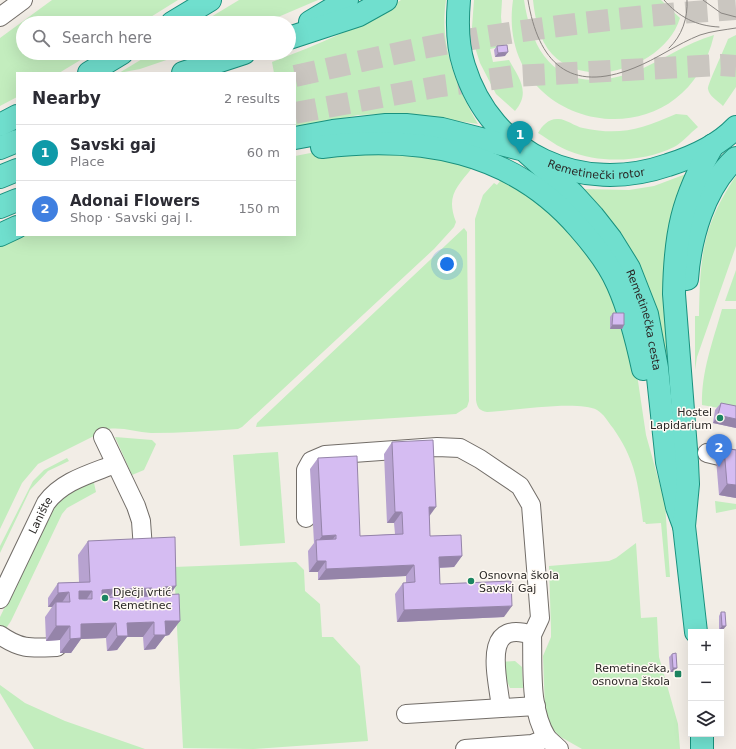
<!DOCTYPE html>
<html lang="en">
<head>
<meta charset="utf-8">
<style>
  body { margin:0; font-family:"DejaVu Sans",sans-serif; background:#f7f7f7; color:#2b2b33 }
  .controls { position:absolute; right:12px; bottom:12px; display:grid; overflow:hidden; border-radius:0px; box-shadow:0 4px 16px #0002 }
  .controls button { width:36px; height:36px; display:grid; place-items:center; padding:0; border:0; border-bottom:1px solid #e1e1e2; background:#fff; color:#2b2b33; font:20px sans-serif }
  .you { position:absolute; left:447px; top:264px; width:14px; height:14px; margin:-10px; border:3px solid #fff; border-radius:50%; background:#1a73e8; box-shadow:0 0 0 6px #1a73e833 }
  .badge { display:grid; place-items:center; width:26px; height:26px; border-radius:50%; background:#1c8561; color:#fff; font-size:13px; font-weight:700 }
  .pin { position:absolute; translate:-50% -33px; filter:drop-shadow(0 1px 2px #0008) }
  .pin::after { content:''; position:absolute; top:21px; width:14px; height:12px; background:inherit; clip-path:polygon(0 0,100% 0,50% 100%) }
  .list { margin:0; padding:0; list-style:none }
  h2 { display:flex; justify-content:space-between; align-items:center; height:52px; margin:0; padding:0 16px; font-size:17px }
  h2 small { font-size:13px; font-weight:400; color:#7c7c81 }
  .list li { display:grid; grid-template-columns:26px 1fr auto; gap:12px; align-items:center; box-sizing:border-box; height:56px; padding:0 16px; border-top:1px solid #e1e1e2 }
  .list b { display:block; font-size:15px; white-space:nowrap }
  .list p { margin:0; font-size:13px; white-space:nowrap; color:#7c7c81 }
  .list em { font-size:13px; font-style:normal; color:#7c7c81 }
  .icon { flex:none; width:22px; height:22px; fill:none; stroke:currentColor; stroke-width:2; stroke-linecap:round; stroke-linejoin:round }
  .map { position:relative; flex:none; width:736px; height:749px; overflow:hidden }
  .search { position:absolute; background:#fff; box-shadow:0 4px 16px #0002; left:16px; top:16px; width:280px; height:44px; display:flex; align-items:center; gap:10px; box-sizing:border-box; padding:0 14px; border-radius:22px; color:#7c7c81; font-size:15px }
  .panel { position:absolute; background:#fff; box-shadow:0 4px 16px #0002; left:16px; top:72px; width:280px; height:164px; border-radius:0px }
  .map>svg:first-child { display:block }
  .green { fill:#c3edbe }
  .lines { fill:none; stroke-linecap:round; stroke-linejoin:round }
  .major-tunnel { stroke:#cac6c0; stroke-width:22; stroke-dasharray:22 11; stroke-linecap:butt }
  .minor-casing { stroke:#726d68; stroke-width:20 }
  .major-casing { stroke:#19917e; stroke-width:24 }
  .minor { stroke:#fff; stroke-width:18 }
  .major { stroke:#70dfce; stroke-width:22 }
  .tram { stroke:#898581; stroke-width:1 }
  .wall { fill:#b7a2d0 }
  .shaded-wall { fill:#9584a9 }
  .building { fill:#d5bcf2; stroke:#9584a9; fill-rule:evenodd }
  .poi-dot { fill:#1c8561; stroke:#fffaf4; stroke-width:1.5 }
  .labels { text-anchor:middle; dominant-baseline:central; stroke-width:3; stroke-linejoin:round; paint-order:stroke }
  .street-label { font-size:11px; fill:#2a2826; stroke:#fffaf4 }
  .poi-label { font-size:11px; fill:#2a2826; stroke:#fffaf4; text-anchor:end }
</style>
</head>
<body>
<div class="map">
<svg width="736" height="749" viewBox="0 0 736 749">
  <rect width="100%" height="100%" fill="#f2ede6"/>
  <g class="green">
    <polygon points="52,0 178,0 141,23 23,23 23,53 92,53 59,73 17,73 17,97 0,106 0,38"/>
    <polygon points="239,0 318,0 264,23 201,23"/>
    <path d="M401,0H446C439,45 456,86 478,124L405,113L358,115L295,128V73H274L272,62C317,45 361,27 401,0Z"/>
    <path d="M474,0H502L501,17L504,46L490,49L493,62L509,60C519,78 531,92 515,111L496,94L480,63L474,44L472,27Z"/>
    <path d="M513,0H524C531,47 552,87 607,79C617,77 627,75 637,71C663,60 686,43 714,35C683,169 494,132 513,0Z"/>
    <path d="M533,0H661L680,18C666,65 588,93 552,54C539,40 535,18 533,0Z"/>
    <path d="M736,35V87L723,106C718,101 709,96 708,89C707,85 725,48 728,39Z"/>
    <polygon points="152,53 187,53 140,69 119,73"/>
    <path d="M676,114L687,115L698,127C690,133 682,143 674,147C643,162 601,164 569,151C558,147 548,139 538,133C542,126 548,119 557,119C565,118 574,126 583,128C621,136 641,129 676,114Z"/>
    <path d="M326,150L447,154L472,168C456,188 446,196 456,222L454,227L434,249L242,427L238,429C209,431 180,433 151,433C136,432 123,427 108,429L38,464L22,483L0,529V245L23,235H295V156Z"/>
    <polygon points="686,174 670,221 665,258 674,416 582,189 629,190 654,186"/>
    <path d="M736,176V246L697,357L695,370V316H699C700,258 702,226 736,176Z"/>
    <path d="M503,177L553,209L607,279L635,361L646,435L665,503L670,577H666L661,523L646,524L645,522H643C638,484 636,461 613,428C608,422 604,414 597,410C578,400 511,411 487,412C480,411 477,408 476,400L475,219L483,195L494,183L497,185Z"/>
    <polygon points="464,228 467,232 467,240 469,401 467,407 456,414 256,427 257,423"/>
    <polygon points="736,270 736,301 725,301"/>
    <path d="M722,309H736V411L702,405C701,372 713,341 722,309Z"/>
    <polygon points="115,437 152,440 156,444 144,470 132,475"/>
    <polygon points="278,452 285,543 240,546 233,455"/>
    <polygon points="67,458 69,461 48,471 30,490 0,553 0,546 33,481 44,470"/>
    <polygon points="91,482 94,483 96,492 67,508 62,514 11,621 0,637 0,617 57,501 63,496"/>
    <polygon points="715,501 736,504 736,509 716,513"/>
    <polygon points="636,543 641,618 657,617 659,657 678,724 680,749 582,749 559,736 551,727 545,709 543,656 551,637 551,629 549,566 609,561 616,558"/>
    <polygon points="296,562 304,570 305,591 320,604 322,637 333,637 360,666 368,741 254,749 183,748 174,567"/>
    <polygon points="515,661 522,667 523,688 510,688 506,679 501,662"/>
    <polygon points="0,685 25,703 65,721 145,749 34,749 0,693"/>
  </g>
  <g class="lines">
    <g class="major-tunnel">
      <path d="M295,76C346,65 398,52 449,43C544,26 640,15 736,9"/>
      <polyline points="295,113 441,86 514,76 721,65 736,66"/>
    </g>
    <defs>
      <g id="minor">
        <polyline points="0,17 23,0"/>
        <polyline points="103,437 136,506 141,521 143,549"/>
        <polyline points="707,453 736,460"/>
        <polyline points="306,518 306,470 311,461 325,455 437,447 460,448 480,459 520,486 531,505 540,618 532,635"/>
        <path id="s1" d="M0,599L46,503C62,481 90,474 115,464"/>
        <path d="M0,635C21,650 32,648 57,647"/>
        <path d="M501,708C498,678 480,618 532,635C533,669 529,708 547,738"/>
        <polyline points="406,714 536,706"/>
        <polyline points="465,749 532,744 547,738 559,749"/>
      </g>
      <g id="major">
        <path id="s2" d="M459,0C457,22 457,45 464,66C492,156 581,195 668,165C693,157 718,146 736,127"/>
        <polyline points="310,22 347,0"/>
        <polyline points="172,23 210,0"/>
        <polyline points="289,38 359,15 386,0"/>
        <polyline points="89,73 122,53"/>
        <polyline points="183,73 244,53"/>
        <polyline points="0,125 17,116"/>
        <path id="s3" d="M295,138L333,131L386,125H406L442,129L524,150L573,194L593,216L611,239L629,268L647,314L657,368L667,462L677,507L684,526"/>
        <path d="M322,147C419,135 512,150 579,228C594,245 609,264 618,285C630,312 637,341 643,369"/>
        <polyline points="0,148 17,141"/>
        <polyline points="0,177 17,170"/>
        <polyline points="0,207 17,200"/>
        <polyline points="0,235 17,227"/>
        <path d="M687,279C690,238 704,187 736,158"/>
        <path d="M696,632L684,526L688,484L687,462L674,294C675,233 682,199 713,145"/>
        <polyline points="702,734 702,749"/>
      </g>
    </defs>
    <use href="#minor" class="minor-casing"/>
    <use href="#major" class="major-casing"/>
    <use href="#minor" class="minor"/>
    <use href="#major" class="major"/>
    <g class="tram">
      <path d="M528,0C538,62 569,94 634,68C657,59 677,44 700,35C712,31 724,30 736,28"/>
      <path d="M664,0C679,17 696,26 719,27"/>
      <polyline points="703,0 721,13 736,17"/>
      <path d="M669,48C682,36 688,18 687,0"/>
    </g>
  </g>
  <g class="wall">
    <polygon points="497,46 505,56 495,57 494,50"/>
    <polygon points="613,313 624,325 622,329 610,329 610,317"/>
    <polygon points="721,403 736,406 736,428 713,423 715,410"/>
    <polygon points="392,442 429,517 430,536 462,556 454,567 440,568 440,584 504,617 397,622 395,594 403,583 406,583 406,576 318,580 318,572 309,572 308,551 314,543 310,469 318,458 360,536 395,534 394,523 387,523 384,454"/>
    <polygon points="724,448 736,498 719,495 716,459"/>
    <polygon points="88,541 171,594 180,621 169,635 165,636 155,649 144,650 143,637 127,637 117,650 107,651 106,638 81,639 71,653 60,653 60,640 46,641 45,617 52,607 48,607 48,598 58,583 79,582 78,555"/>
    <polygon points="721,612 723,630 719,630 719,616"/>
    <polygon points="672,654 674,672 670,672 669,657"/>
  </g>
  <g class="shaded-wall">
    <polygon points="508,52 505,56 495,57 498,53"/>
    <polygon points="612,325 624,325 622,329 610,329"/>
    <polygon points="718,415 736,419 736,428 713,423"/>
    <polygon points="727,484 736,485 736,498 719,495"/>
    <polygon points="429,507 436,507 428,518"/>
    <polygon points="395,512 402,512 394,523 387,523"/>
    <polygon points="336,535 328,546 316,544 322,536"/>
    <polygon points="462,556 454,567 431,568 439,557"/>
    <polygon points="317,561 326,561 318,572 309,572"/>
    <polygon points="414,565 406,576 318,580 326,569"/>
    <polygon points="176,586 166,601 152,602 163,587"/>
    <polygon points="152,588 142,603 116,604 126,589"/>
    <polygon points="115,589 105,604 92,605 102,590"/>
    <polygon points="79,591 92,591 82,606 69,606"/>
    <polygon points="69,592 59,607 56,602 52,607 48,607 58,593"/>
    <polygon points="512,606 504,617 397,622 404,610"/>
    <polygon points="165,621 180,621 169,635 165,636 155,649 144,650"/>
    <polygon points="154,622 143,637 127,637 117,650 107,651 127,623"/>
    <polygon points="116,623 106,638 81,639 71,653 60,653 81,624"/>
    <polygon points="56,626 70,626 60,640 46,641"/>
    <polygon points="722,626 726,626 723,630 719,630"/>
    <polygon points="673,668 677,668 674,672 670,672"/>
  </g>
  <g class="building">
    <polygon points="507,45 508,52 498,53 497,46"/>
    <polygon points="613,313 624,313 624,325 612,325"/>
    <polygon points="721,403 736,406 736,419 718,415"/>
    <polygon points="433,440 436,507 429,507 430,536 461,535 462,556 439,557 440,584 511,581 512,606 404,610 403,583 415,582 414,565 326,569 326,561 317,561 316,540 336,539 336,535 322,536 318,458 357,456 360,536 403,534 402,512 395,512 392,442"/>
    <polygon points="724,448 736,450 736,485 727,484"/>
    <path d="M175,537L176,586L163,587V595L179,594L180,621H165L166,635H154V622L127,623L128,636H117L116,623L81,624V638L70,639V626H56V602H70L69,592L58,593V583L90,582L88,541ZM152,588V596L127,597L126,589ZM115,589V597L102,598V590ZM79,591H92V599H79Z"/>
    <polygon points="721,612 725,612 726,626 722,626"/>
    <polygon points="676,653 677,668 673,668 672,654"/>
  </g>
  <g class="poi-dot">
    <circle cx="720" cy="418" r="4"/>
    <circle cx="471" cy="581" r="4"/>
    <circle cx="105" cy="598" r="4"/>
    <rect x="674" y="670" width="8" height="8" rx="2"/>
  </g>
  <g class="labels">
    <g class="street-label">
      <text stroke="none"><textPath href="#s2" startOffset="248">Remetinečki rotor</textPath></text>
      <text stroke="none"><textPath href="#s3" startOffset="446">Remetinečka cesta</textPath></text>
      <text stroke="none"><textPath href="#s1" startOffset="93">Lanište</textPath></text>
    </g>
    <g class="poi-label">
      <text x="712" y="412">Hostel<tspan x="712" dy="13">Lapidarium</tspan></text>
      <text x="479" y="575" text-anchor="start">Osnovna škola<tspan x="479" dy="13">Savski Gaj</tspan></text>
      <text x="113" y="592" text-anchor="start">Dječji vrtić<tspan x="113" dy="13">Remetinec</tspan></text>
      <text x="670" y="668">Remetinečka,<tspan x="670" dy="13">osnovna škola</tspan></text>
    </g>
  </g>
</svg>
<div class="controls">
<button>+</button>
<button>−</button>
<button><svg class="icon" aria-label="layers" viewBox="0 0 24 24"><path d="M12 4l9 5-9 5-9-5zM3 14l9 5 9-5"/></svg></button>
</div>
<div class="you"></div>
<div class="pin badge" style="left:520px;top:154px;background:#0f9aa8">1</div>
<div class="pin badge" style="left:719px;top:467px;background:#3f7fe0">2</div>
<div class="search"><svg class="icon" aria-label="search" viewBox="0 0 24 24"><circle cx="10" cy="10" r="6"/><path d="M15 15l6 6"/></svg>Search here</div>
<section class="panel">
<h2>Nearby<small>2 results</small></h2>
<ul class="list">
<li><span class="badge" style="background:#0f9aa8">1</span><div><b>Savski gaj</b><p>Place</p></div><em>60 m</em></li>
<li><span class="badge" style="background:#3f7fe0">2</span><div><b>Adonai Flowers</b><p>Shop · Savski gaj I.</p></div><em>150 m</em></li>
</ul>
</section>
</div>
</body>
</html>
